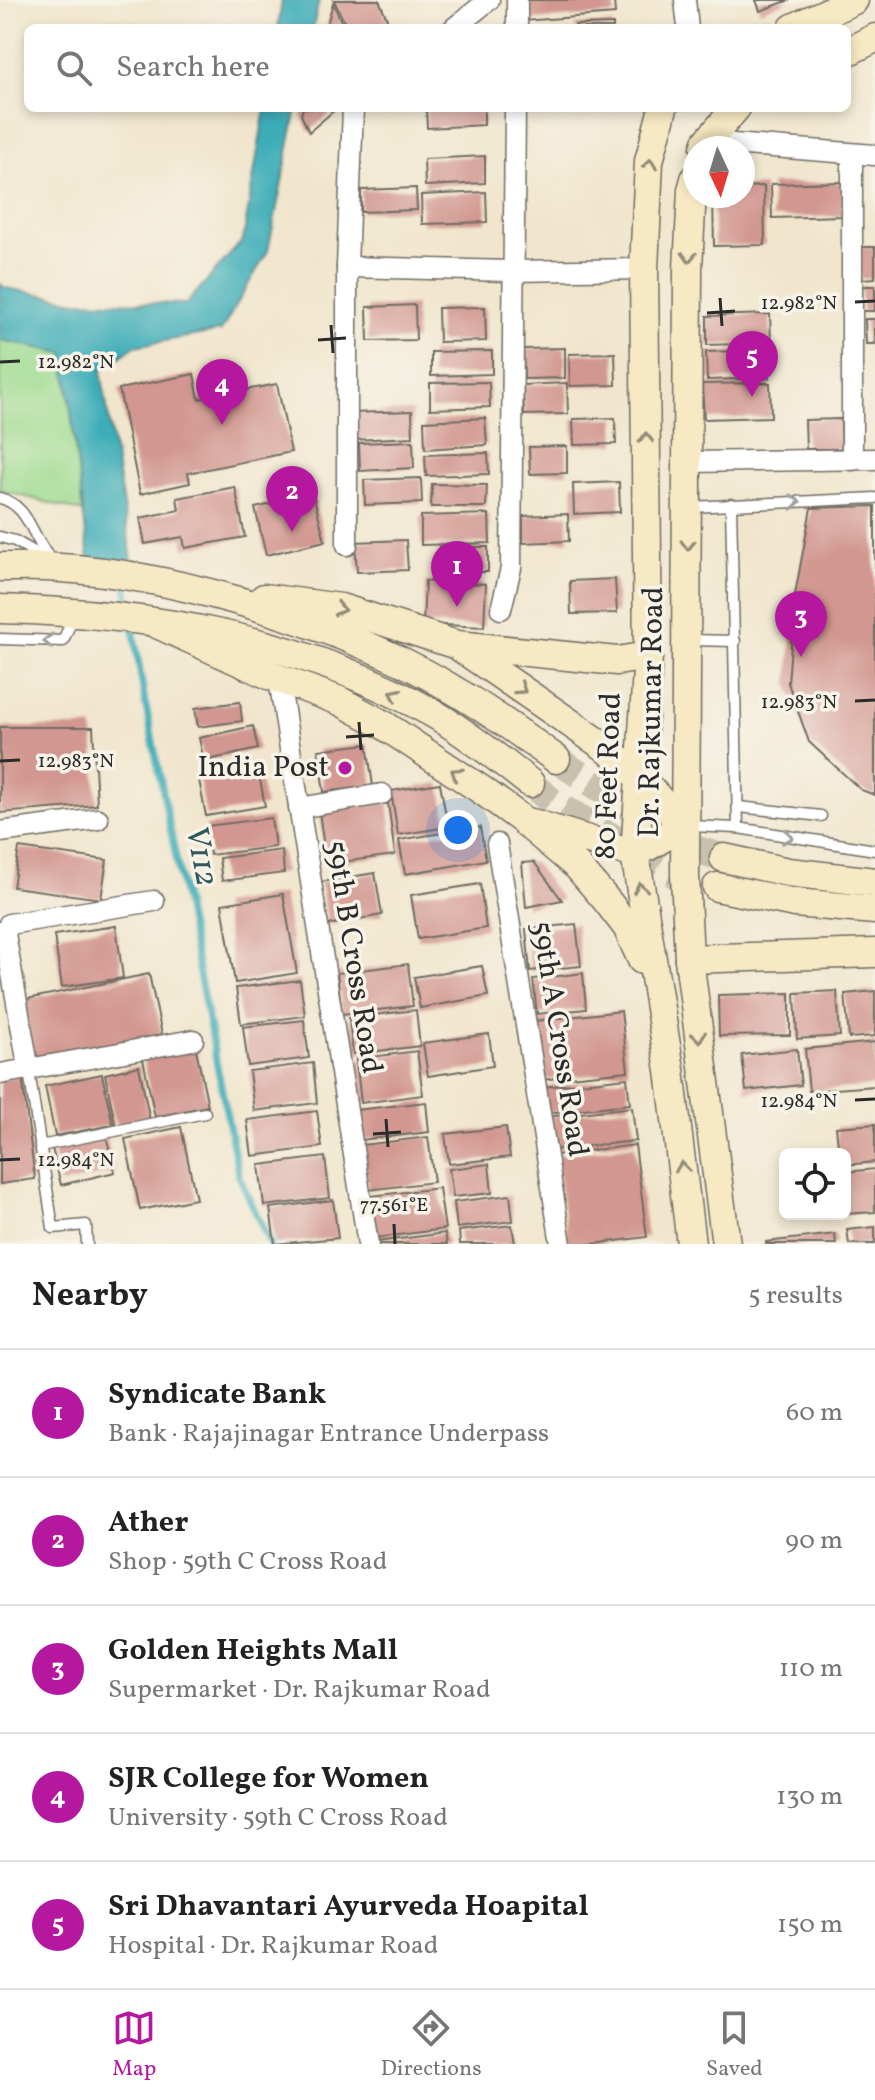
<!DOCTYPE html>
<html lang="en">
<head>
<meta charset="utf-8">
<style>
  body { margin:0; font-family:Vollkorn,serif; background:#f2f2f2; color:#222 }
  .controls { position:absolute; right:24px; bottom:24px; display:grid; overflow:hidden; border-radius:12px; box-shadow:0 4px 12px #0003 }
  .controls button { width:72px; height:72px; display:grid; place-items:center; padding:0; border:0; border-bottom:2px solid #e0e0e0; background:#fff; color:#222; font:40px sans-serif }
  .compass { position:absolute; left:683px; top:136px; width:72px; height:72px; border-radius:50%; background:#fff; box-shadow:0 4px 12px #0003; rotate:176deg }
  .you { position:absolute; left:458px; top:830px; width:28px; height:28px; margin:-20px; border:6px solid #fff; border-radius:50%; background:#1a73e8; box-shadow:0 0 0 12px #1a73e833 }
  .badge { display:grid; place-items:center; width:52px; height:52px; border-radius:50%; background:#b5179e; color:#fff; font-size:26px; font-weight:700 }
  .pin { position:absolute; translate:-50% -66px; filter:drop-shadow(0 2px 4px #0008) }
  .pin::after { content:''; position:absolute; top:42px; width:28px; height:24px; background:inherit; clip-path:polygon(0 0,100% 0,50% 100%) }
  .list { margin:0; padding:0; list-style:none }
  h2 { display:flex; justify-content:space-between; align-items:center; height:104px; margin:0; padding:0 32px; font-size:34px }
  h2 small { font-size:26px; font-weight:400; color:#767676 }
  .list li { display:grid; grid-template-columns:52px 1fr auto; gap:24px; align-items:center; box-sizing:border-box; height:128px; padding:0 32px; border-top:2px solid #e0e0e0 }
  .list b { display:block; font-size:30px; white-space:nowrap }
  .list p { margin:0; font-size:26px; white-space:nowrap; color:#767676 }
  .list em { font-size:26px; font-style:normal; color:#767676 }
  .icon { flex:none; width:44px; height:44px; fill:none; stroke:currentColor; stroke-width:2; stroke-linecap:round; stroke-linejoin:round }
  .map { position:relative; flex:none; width:875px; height:1244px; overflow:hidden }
  .search { position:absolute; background:#fff; box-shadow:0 4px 12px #0003; left:24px; right:24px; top:24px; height:88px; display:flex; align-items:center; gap:20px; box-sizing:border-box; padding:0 28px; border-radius:12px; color:#767676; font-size:30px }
  .sheet { height:744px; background:#fff }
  nav { display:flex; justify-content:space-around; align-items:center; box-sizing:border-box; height:112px; border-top:2px solid #e0e0e0; background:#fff; font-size:22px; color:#767676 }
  nav a { display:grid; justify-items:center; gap:4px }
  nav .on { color:#b5179e }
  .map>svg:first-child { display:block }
  .green { fill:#9edb90; stroke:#64835e; stroke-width:2 }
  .water { fill:#3dadb8; stroke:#346c72; stroke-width:2 }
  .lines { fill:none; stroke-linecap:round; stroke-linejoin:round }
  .stream { stroke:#3dadb8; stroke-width:7 }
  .building { fill:#d29790 }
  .secondary-tunnel { stroke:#c9c1ad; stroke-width:28; stroke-dasharray:28 14; stroke-linecap:butt }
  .lane-casing { stroke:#706c64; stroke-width:13 }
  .street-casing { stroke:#706c64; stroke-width:23 }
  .secondary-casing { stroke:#706c64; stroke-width:31 }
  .lane { stroke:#fff; stroke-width:10 }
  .street { stroke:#fff; stroke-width:20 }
  .secondary { stroke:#f7e9c3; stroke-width:28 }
  .oneway { stroke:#918a77 }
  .oneway2 { stroke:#a0a0a0 }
  .ticks { fill:none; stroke:#2b2b2b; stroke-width:3 }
  .poi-dot { fill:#b5179e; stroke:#f7f3e8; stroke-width:3 }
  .labels { text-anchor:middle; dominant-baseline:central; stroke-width:7; stroke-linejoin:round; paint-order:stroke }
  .street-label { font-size:30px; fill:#2b2b2b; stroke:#f7f3e8 }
  .poi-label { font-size:30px; fill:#2b2b2b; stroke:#f7f3e8; text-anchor:end }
  .water-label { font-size:32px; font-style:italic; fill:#31585c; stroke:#f7f3e8 }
  .ticks-label { font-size:20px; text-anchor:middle; fill:#2b2b2b; stroke:#f7f3e8; stroke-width:7; stroke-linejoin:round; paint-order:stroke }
</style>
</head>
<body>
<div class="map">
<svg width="875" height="1244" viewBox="0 0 875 1244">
  <rect width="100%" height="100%" fill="#f7f3e8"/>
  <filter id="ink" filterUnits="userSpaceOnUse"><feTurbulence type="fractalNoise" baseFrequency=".0125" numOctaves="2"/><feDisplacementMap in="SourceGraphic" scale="16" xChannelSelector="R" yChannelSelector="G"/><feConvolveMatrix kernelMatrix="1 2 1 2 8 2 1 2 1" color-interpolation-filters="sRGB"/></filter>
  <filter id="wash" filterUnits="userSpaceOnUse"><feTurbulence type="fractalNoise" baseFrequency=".006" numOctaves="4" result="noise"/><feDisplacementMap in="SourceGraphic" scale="32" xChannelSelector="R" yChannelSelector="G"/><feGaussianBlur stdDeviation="1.8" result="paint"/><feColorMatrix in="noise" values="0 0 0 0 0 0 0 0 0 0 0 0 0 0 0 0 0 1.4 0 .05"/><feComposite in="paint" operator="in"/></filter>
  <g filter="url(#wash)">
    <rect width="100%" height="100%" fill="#f1e6cd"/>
    <polygon class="green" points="0,340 64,353 83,512 0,490"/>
    <g class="water">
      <polygon points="282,0 319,0 313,28 278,28"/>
      <polygon points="265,108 297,108 268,251 221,331 135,346 101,371 132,560 89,560 64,353 0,340 0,284 6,288 77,301 186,304 243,240"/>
    </g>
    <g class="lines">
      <g class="stream">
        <polyline points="126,583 130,611"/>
        <polyline points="133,627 144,696 239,1176 270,1244"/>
      </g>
    </g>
    <g id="blocks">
      <g class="building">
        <polygon points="334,0 379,0 391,28 347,28"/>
        <polygon points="522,0 614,0 615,14 523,21"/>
        <polygon points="756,0 790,0 760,11"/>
        <polygon points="333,3 344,28 326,28"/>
        <polygon points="613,24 613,28 575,28 575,25"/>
        <polygon points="303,108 337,108 309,132 301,115"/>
        <polygon points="426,108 484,108 484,125 427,128"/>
        <polygon points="485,156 485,183 425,186 424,159"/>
        <polygon points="843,182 844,216 772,218 771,184"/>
        <polygon points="764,186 765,245 714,246 713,196 743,196 743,187"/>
        <polygon points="416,188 417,210 361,212 361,190"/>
        <polygon points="486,192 487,222 422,224 421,195"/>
        <polygon points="860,247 875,247 875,278 861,279"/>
        <polygon points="861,286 875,286 875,311 862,311"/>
        <polygon points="415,305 416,340 368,341 367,307"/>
        <polygon points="485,307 486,341 439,342 438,308"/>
        <polygon points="770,314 771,343 707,345 707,316"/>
        <polygon points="865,319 875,319 875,344 866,344"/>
        <polygon points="565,348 565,378 524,379 523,349"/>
        <polygon points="768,350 770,378 707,380 706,352"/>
        <polygon points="492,351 492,374 431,376 431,352"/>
        <polygon points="615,353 616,385 570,386 569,354"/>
        <polygon points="194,374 199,399 277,384 291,452 188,473 190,483 140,494 119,389"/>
        <polygon points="489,382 490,407 430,409 430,383"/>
        <polygon points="567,383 568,414 524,415 523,385"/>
        <polygon points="770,383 771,417 704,419 702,384"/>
        <polygon points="412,411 413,437 353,440 352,413"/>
        <polygon points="485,418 487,445 425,449 424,421"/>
        <polygon points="615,418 616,444 574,445 573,419"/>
        <polygon points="841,419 842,449 806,449 805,420"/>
        <polygon points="413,441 414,468 360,471 359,443"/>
        <polygon points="567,446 567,473 530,474 529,447"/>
        <polygon points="488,453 489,474 426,476 425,455"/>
        <polygon points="421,478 422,503 365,505 364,480"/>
        <polygon points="619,482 620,512 574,514 573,484"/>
        <polygon points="432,484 487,485 486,507 431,507"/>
        <polygon points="235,487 245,537 185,548 183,537 145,544 140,518 179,510 177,498"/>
        <polygon points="313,494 325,541 266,555 255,508"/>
        <polygon points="875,506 875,795 861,790 809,742 788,683 795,595 811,508"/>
        <polygon points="489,514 490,543 421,545 421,516"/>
        <polygon points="568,514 569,541 523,543 523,516"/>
        <polygon points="406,540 408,570 357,572 355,542"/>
        <rect x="439" y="547" width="49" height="25"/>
        <polygon points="615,579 617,613 571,614 570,581"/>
        <polygon points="425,581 486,584 484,627 423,624"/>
        <polygon points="240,702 242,721 198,727 195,708"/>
        <polygon points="253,726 258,749 204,761 199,738"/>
        <polygon points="0,727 93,727 97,805 0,813"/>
        <polygon points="367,744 373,786 324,792 318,750"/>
        <polygon points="258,769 265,806 206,816 199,780"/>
        <polygon points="440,783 448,827 398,835 391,791"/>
        <polygon points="388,803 395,855 326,864 319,811"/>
        <polygon points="271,818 275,847 210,855 206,826"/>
        <polygon points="480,827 486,860 405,874 399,840"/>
        <polygon points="19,848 107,860 101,899 13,887"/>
        <polygon points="282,850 284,873 222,881 219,858"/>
        <polygon points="534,862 562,900 526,907 522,863"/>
        <polygon points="375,873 382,915 328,925 320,882"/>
        <polygon points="480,884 486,928 418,939 411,895"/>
        <polygon points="283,894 297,973 235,983 222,904"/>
        <polygon points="576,924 581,966 530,971 526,929"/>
        <polygon points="116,926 123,978 62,987 54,935"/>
        <polygon points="408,964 413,1006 342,1014 337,973"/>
        <polygon points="482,966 488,996 420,1008 414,977"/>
        <polygon points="583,973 586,1009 537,1014 533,979"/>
        <polygon points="149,974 163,1039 35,1065 22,1000"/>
        <polygon points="300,980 305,1016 241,1024 236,988"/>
        <polygon points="837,991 840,1036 797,1039 795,993"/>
        <polygon points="875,991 875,1036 849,1038 845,994"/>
        <polygon points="790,993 790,1035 719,1036 718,995"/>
        <polygon points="416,1010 420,1046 353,1054 349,1018"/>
        <polygon points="621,1011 628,1071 540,1080 534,1021"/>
        <polygon points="304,1020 309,1058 248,1066 243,1027"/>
        <polygon points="489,1034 493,1066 428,1076 423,1043"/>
        <polygon points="875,1042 875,1086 809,1091 805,1049"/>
        <polygon points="196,1049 208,1106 155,1117 143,1059"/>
        <polygon points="797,1049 801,1085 746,1091 742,1055"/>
        <polygon points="417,1051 423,1095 361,1103 356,1059"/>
        <polygon points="313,1063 317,1103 254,1111 249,1071"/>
        <polygon points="139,1066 150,1121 116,1128 105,1074"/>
        <polygon points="102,1074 113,1125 55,1136 45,1086"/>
        <polygon points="22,1076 35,1179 0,1184 0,1079"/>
        <polygon points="627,1078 630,1104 547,1113 544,1087"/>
        <polygon points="426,1102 429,1132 361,1140 357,1110"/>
        <polygon points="632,1107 636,1141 549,1150 546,1117"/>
        <polygon points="317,1111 322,1147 252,1156 247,1120"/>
        <polygon points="875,1124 875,1162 845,1165 845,1154 839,1154 836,1127"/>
        <polygon points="181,1127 196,1199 140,1210 125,1139"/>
        <polygon points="506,1127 510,1157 449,1164 445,1134"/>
        <polygon points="106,1135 115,1172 61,1185 52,1148"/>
        <polygon points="428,1137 434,1182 368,1190 362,1145"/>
        <polygon points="635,1145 647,1237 593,1244 568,1244 556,1155"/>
        <polygon points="325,1157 330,1198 264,1206 259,1165"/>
        <polygon points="489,1164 492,1193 453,1197 449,1169"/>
        <polygon points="875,1169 875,1212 845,1214 845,1172"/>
        <polygon points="439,1188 445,1229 376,1238 371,1196"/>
        <polygon points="510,1195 513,1221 457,1228 454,1202"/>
        <polygon points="333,1200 338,1238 275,1244 270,1208"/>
        <polygon points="512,1225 515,1244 460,1244 459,1231"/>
        <polygon points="875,1227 875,1244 849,1244 847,1230"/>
        <polygon points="445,1233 447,1244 377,1244 377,1242"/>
        <polygon points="835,1234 836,1244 766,1244 766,1242"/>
      </g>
    </g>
  </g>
  <g filter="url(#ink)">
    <use href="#blocks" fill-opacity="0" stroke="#706c64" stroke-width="2"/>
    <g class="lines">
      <g class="secondary-tunnel">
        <polyline points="556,759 689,847 724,858"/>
        <polyline points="530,783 554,803 680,877 717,887"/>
      </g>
      <defs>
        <g id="lane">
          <path d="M0,498C31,506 32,541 53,562"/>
          <polyline points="731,504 738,828"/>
          <polyline points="691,507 875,498"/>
          <polyline points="0,537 15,541 45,558"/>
          <polyline points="0,639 63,641 73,617"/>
          <polyline points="689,640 735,641"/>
          <polyline points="739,807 821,816"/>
          <polyline points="689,826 738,828 875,850"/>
          <polyline points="29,1071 53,1228 86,1225 87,1244"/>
          <polyline points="40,1146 205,1113"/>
        </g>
        <g id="street">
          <polyline points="685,0 688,28"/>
          <polyline points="454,28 489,0"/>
          <polyline points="517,28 517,0"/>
          <polyline points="707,142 875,155"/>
          <polyline points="852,155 852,460"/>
          <polyline points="347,267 512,271 644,269"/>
          <polyline points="689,462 875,459"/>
          <polyline points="347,545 347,267 353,108"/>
          <polyline points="501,609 511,568 515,108"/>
          <polyline points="279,679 368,1244"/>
          <polyline points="299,808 382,794"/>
          <polyline points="0,832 98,819"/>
          <polyline points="497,844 561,1244"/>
          <polyline points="29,1071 5,934 9,924 154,901"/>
          <polyline points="0,1074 193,1040"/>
        </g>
        <g id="secondary">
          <polyline points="793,28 854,0"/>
          <polyline points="847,52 875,38"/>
          <polyline points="663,108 649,161 644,269 648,656 635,854 670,1070 691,1244"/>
          <polyline points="705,148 707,142 736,108"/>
          <polyline points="695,179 692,190 688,269 685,875 689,959 726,1244"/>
          <path d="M0,567C20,567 41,566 61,568C167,574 305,616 401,661C452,686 510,725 556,759"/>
          <polyline points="264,598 341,608 457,645 617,661 648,656"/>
          <path d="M0,609C151,613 303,639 436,715C469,735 499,759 530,783"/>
          <polyline points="157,624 269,675 340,701 384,725 483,791 520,818 578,867 607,901 627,927 642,960"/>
          <polyline points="461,648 605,747 642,780 683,826"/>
          <polyline points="532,823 635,854 683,826"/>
          <polyline points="724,858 788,872 875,882"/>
          <polyline points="717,887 795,903 875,910"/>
          <polyline points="689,959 875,953"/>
        </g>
      </defs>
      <use href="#lane" class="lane-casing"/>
      <use href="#street" class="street-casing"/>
      <use href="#secondary" class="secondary-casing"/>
      <use href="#lane" class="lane"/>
      <use href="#street" class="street"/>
      <use href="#secondary" class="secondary"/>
    </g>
    <defs><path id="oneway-chevron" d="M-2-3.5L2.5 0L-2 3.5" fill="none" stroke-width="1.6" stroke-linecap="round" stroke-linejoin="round" transform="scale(2)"/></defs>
    <g class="oneway">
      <use href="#oneway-chevron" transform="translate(650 164) rotate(-82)"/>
      <use href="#oneway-chevron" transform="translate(689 257) rotate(92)"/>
      <use href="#oneway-chevron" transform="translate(646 438) rotate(-91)"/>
      <use href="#oneway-chevron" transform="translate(688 545) rotate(91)"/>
      <use href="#oneway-chevron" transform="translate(340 609) rotate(14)"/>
      <use href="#oneway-chevron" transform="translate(521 689) rotate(34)"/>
      <use href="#oneway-chevron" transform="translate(395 694) rotate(-153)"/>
      <use href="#oneway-chevron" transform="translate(456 773) rotate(-147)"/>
      <use href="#oneway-chevron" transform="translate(640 888) rotate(-99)"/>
      <use href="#oneway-chevron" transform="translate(699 1037) rotate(82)"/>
      <use href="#oneway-chevron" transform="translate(682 1167) rotate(-97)"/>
    </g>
    <g class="oneway2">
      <use href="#oneway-chevron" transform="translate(795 502) rotate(-2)"/>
      <use href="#oneway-chevron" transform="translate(48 641) rotate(-178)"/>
      <use href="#oneway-chevron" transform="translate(788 837) rotate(10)"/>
    </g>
  </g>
  <path class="ticks" d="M720,298L722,326M855,302L875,301M707,313L735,311M331,325L333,353M318,340L346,338M0,362L20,361M855,701L875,700M359,722L361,750M346,737L374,735M0,761L20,760M855,1100L875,1099M386,1119L388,1147M373,1134L401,1132M0,1160L20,1159M394,1224L395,1244"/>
  <circle class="poi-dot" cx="345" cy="768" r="8"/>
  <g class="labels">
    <g class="street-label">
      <text transform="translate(652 712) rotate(-89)">Dr. Rajkumar Road</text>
      <text transform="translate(609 776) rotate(-88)">80 Feet Road</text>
      <text transform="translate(353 957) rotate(81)">59th B Cross Road</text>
      <text transform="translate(559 1039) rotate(81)">59th A Cross Road</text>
    </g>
    <g class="poi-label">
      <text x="329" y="768">India Post</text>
    </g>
    <g class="water-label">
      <text transform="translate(200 856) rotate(79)">V112</text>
    </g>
  </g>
  <g class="ticks-label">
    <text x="799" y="309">12.982°N</text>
    <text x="76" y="368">12.982°N</text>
    <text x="799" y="708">12.983°N</text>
    <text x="76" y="767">12.983°N</text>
    <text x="799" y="1107">12.984°N</text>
    <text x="76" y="1166">12.984°N</text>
    <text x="394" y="1211">77.561°E</text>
  </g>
</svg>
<div class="controls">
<button><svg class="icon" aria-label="locate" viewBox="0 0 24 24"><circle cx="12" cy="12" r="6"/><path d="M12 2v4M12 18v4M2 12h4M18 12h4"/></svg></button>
</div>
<svg class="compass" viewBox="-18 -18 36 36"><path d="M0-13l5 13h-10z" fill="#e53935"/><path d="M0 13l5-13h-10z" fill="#767676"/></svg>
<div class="you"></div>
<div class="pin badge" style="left:457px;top:607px">1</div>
<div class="pin badge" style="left:292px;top:532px">2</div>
<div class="pin badge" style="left:801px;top:657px">3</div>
<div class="pin badge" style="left:222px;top:425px">4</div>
<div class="pin badge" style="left:752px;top:397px">5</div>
<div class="search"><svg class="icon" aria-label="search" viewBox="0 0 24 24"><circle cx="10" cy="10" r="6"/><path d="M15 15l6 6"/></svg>Search here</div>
</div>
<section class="sheet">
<h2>Nearby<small>5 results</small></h2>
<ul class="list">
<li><span class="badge">1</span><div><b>Syndicate Bank</b><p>Bank · Rajajinagar Entrance Underpass</p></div><em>60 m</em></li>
<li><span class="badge">2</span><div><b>Ather</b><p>Shop · 59th C Cross Road</p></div><em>90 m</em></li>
<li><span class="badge">3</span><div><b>Golden Heights Mall</b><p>Supermarket · Dr. Rajkumar Road</p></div><em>110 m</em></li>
<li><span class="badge">4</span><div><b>SJR College for Women</b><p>University · 59th C Cross Road</p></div><em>130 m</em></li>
<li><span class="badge">5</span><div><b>Sri Dhavantari Ayurveda Hoapital</b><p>Hospital · Dr. Rajkumar Road</p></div><em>150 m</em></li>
</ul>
</section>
<nav>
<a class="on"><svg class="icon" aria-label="map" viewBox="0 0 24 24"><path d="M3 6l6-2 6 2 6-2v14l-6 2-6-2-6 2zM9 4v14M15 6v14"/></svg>Map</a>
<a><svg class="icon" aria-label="directions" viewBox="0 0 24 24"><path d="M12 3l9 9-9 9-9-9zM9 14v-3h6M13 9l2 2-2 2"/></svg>Directions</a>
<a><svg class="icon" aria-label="saved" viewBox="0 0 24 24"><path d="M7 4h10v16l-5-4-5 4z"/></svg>Saved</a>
</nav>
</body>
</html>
